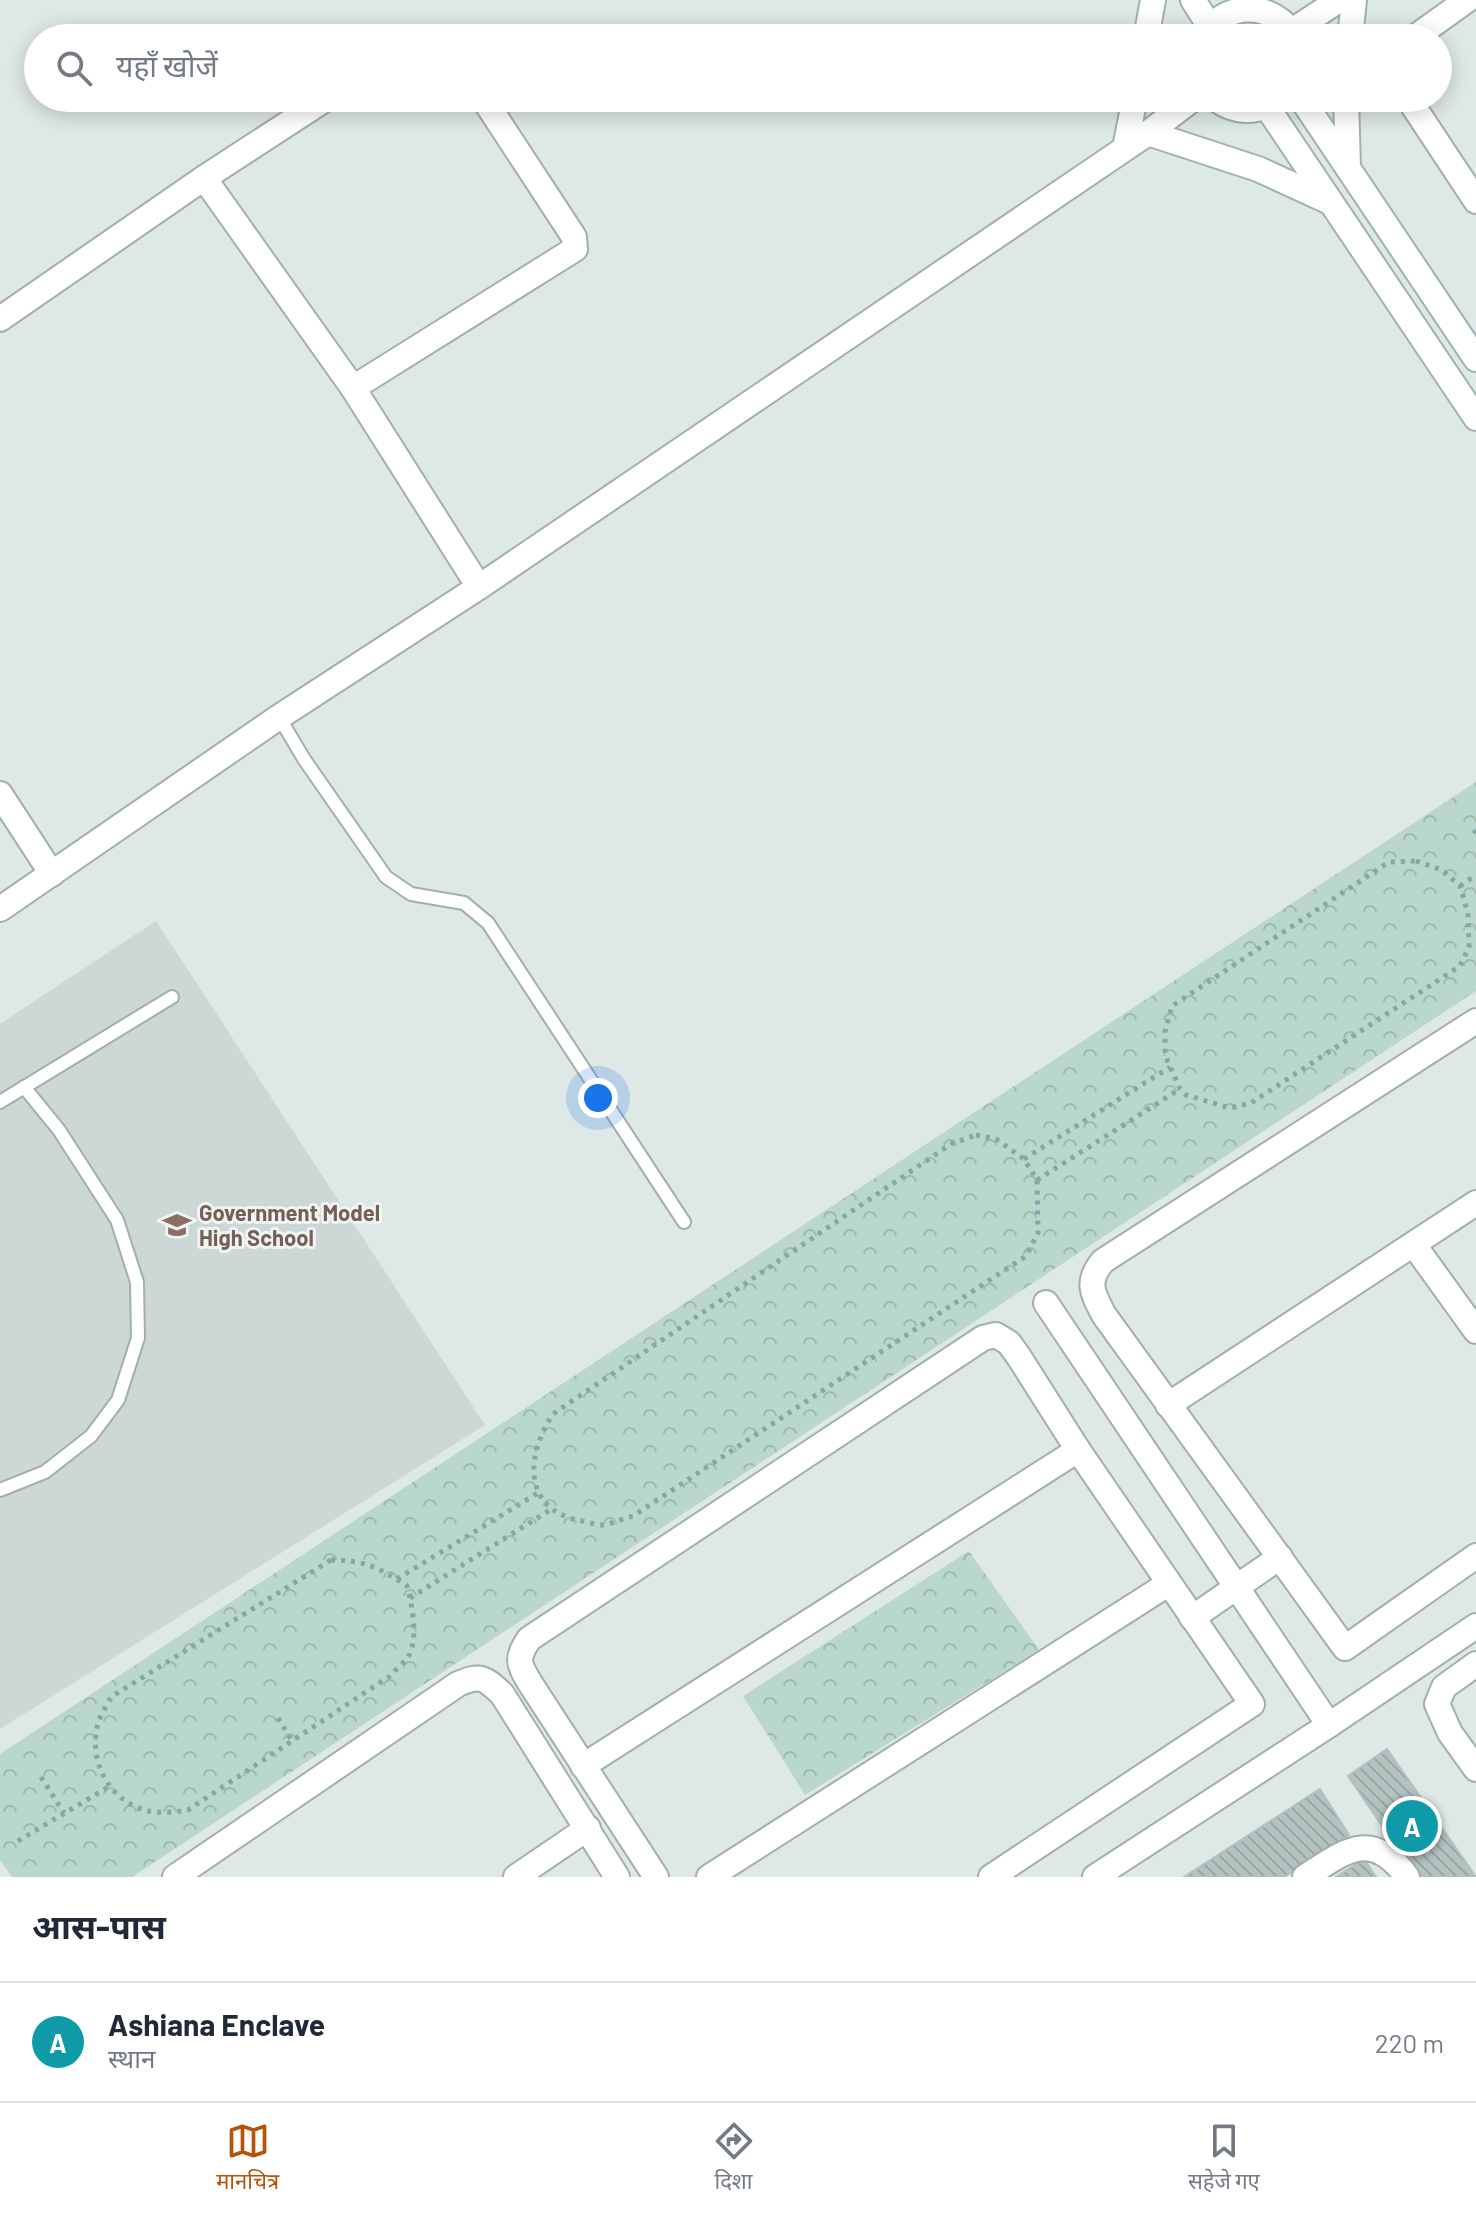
<!DOCTYPE html>
<html lang="hi">
<head>
<meta charset="utf-8">
<style>
  body { margin:0; font-family:Barlow,"Noto Sans Devanagari",sans-serif; background:#f2f2f3; color:#1f2937 }
  .you { position:absolute; left:598px; top:1098px; width:28px; height:28px; margin:-20px; border:6px solid #fff; border-radius:50%; background:#1a73e8; box-shadow:0 0 0 12px #1a73e833 }
  .badge { display:grid; place-items:center; width:52px; height:52px; border-radius:50%; background:#b45309; color:#fff; font-size:26px; font-weight:700 }
  .pin { position:absolute; translate:-50% -50%; border:4px solid #fff; box-shadow:0 2px 8px #0006 }
  .list { margin:0; padding:0; list-style:none }
  h2 { display:flex; justify-content:space-between; align-items:center; height:104px; margin:0; padding:0 32px; font-size:34px }
  h2 small { font-size:26px; font-weight:400; color:#747a83 }
  .list li { display:grid; grid-template-columns:52px 1fr auto; gap:24px; align-items:center; box-sizing:border-box; height:120px; padding:0 32px; border-top:2px solid #e0e1e3 }
  .list b { display:block; font-size:30px; white-space:nowrap }
  .list p { margin:0; font-size:26px; white-space:nowrap; color:#747a83 }
  .list em { font-size:26px; font-style:normal; color:#747a83 }
  .icon { flex:none; width:44px; height:44px; fill:none; stroke:currentColor; stroke-width:2; stroke-linecap:round; stroke-linejoin:round }
  .map { position:relative; flex:none; width:1476px; height:1877px; overflow:hidden }
  .search { position:absolute; background:#fff; box-shadow:0 4px 20px #0003; left:24px; right:24px; top:24px; height:88px; display:flex; align-items:center; gap:20px; box-sizing:border-box; padding:0 28px; border-radius:44px; color:#747a83; font-size:30px }
  .sheet { height:224px; background:#fff }
  nav { display:flex; justify-content:space-around; align-items:center; box-sizing:border-box; height:112px; border-top:2px solid #e0e1e3; background:#fff; font-size:22px; color:#747a83 }
  nav a { display:grid; justify-items:center; gap:4px }
  nav .on { color:#b45309 }
  .map>svg:first-child { display:block }
  .built { fill:#ccd7d6 }
  .park { fill:url(#park-crowns) }
  .building { fill:url(#building-back-hatch); stroke:#b1c1bf; stroke-width:2 }
  .lines { fill:none; stroke-linecap:round; stroke-linejoin:round }
  .lane-casing { stroke:#a2afae; stroke-width:16 }
  .street-casing { stroke:#a2afae; stroke-width:28 }
  .secondary-casing { stroke:#9fb2b1; stroke-width:28 }
  .path { stroke:#82a8a8; stroke-width:5; stroke-dasharray:4 6; stroke-linecap:butt }
  .lane { stroke:#fff; stroke-width:12 }
  .street { stroke:#fff; stroke-width:24 }
  .secondary { stroke:#fff; stroke-width:24 }
  .labels { text-anchor:middle; dominant-baseline:central; stroke-width:6; stroke-linejoin:round; paint-order:stroke }
  .education-label { font-size:22px; font-weight:bold; fill:#785e54; stroke:#eef5f4; text-anchor:start }
</style>
</head>
<body>
<div class="map">
<svg width="1476" height="1877" viewBox="0 0 1476 1877">
  <defs>
    <pattern id="park-crowns" width="20" height="18" patternUnits="userSpaceOnUse" patternTransform="scale(2)"><rect width="20" height="18" fill="#b9d7ca"/><path d="M2 6a3 3 0 1 1 6 0M12 15a3 3 0 1 1 6 0" fill="none" stroke="#9fb9ae"/></pattern>
    <pattern id="building-back-hatch" width="6" height="6" patternUnits="userSpaceOnUse" patternTransform="scale(2)"><rect width="6" height="6" fill="#b4c2c0"/><path d="M-1 5l2 2M0 0l6 6M5-1l2 2" fill="none" stroke="#9aa7a6"/></pattern>
  </defs>
  <rect width="100%" height="100%" fill="#dee8e6"/>
  <polygon class="built" points="156,921 485,1425 0,1729 0,1024"/>
  <g class="park">
    <polygon points="1476,782 1476,991 132,1877 12,1877 0,1860 0,1754"/>
    <polygon points="969,1551 1039,1650 805,1795 743,1696"/>
  </g>
  <g class="building">
    <polygon points="1387,1749 1476,1877 1417,1877 1348,1776"/>
    <polygon points="1320,1789 1349,1835 1284,1877 1184,1877"/>
    <polygon points="1364,1859 1376,1877 1336,1877"/>
  </g>
  <g class="lines">
    <defs>
      <g id="lane">
        <polyline points="279,717 304,759 386,877 411,894 464,903 488,923 684,1222"/>
        <polyline points="0,1102 172,997"/>
        <polyline points="0,1490 45,1472 91,1436 118,1400 138,1338 137,1282 117,1220 59,1130 24,1087"/>
      </g>
      <g id="street">
        <polyline points="1292,31 1339,0"/>
        <polyline points="432,38 439,38"/>
        <polyline points="1414,38 1467,0"/>
        <polyline points="1408,98 1476,201"/>
        <polyline points="204,178 353,388"/>
        <polyline points="0,319 204,178 327,98"/>
        <polyline points="479,587 353,388 575,249 574,237 483,98"/>
        <polyline points="0,794 52,874"/>
        <polyline points="0,909 279,717 479,587 1148,133 1194,98"/>
        <path d="M1476,1021L1103,1261C1085,1282 1093,1294 1104,1315L1345,1648L1476,1556"/>
        <polyline points="1414,1245 1476,1331"/>
        <polyline points="1046,1303 1329,1725"/>
        <polyline points="1168,1405 1476,1203"/>
        <polyline points="1192,1618 1280,1557"/>
        <polyline points="1476,1664 1444,1687 1437,1704 1450,1733 1476,1769"/>
        <polyline points="583,1766 1078,1450"/>
        <path d="M175,1877L458,1684C481,1674 485,1678 502,1694L617,1877"/>
        <polyline points="516,1877 588,1828"/>
        <path d="M656,1877L530,1683C518,1663 516,1659 529,1639L983,1338L996,1335L1009,1343L1019,1357L1078,1450L1252,1704L991,1877"/>
        <polyline points="709,1877 1168,1584"/>
        <polyline points="1095,1877 1329,1725 1476,1626"/>
        <path d="M1305,1877C1345,1851 1372,1828 1407,1877"/>
      </g>
      <g id="secondary">
        <polyline points="1193,0 1209,25"/>
        <polyline points="1146,38 1153,0"/>
        <path d="M1201,38C1226,0 1272,0 1296,38"/>
        <polyline points="1350,38 1354,0"/>
        <path d="M1215,98C1236,115 1261,113 1283,98"/>
        <polyline points="1301,98 1476,359"/>
        <polyline points="1346,98 1348,168"/>
        <polyline points="1267,107 1476,418"/>
        <polyline points="1148,133 1258,169 1330,202"/>
        <polyline points="1125,148 1135,98"/>
      </g>
    </defs>
    <use href="#lane" class="lane-casing"/>
    <use href="#street" class="street-casing"/>
    <use href="#secondary" class="secondary-casing"/>
    <g class="path">
      <polyline points="1474,830 1476,833"/>
      <polygon points="1416,861 1442,870 1460,886 1468,913 1469,947 1460,966 1251,1103 1230,1108 1186,1095 1180,1089 1165,1055 1165,1032 1172,1006 1389,862"/>
      <polyline points="1460,886 1476,875"/>
      <path d="M976,1135L996,1139L1024,1159L1037,1180L1038,1233L1026,1256L633,1516C624,1518 612,1524 602,1525C595,1525 585,1521 577,1520C521,1507 527,1453 553,1414L951,1144Z"/>
      <polyline points="1024,1159 1170,1067"/>
      <polyline points="1037,1180 1180,1089"/>
      <path d="M331,1560C364,1560 380,1568 407,1586C412,1604 419,1640 408,1657C403,1664 395,1670 390,1676L188,1810C174,1812 158,1814 144,1810C106,1798 87,1757 99,1720C102,1712 108,1704 111,1697Z"/>
      <polyline points="397,1579 538,1493"/>
      <polyline points="410,1598 550,1510"/>
      <polyline points="278,1718 292,1741"/>
      <polyline points="41,1777 64,1813"/>
      <polyline points="18,1841 110,1786"/>
    </g>
    <use href="#lane" class="lane"/>
    <use href="#street" class="street"/>
    <use href="#secondary" class="secondary"/>
  </g>
  <defs>
    <symbol id="school-bare" viewBox="-9 -9 18 18"><path d="M0-5L7-2L0 1L-7-2ZM-4 1L0 2.5L4 1V4Q0 6-4 4Z" fill="#8d6e63" stroke="#eef5f4" stroke-width="2.5" paint-order="stroke"/></symbol>
  </defs>
  <g fill-rule="evenodd">
    <use href="#school-bare" x="157" y="1205" width="40" height="40"/>
  </g>
  <g class="labels">
    <g class="education-label">
      <text x="199" y="1212">Government Model<tspan x="199" dy="25">High School</tspan></text>
    </g>
  </g>
</svg>
<div class="you"></div>
<div class="pin badge" style="left:1412px;top:1826px;background:#0f9aa8">A</div>
<div class="search"><svg class="icon" aria-label="search" viewBox="0 0 24 24"><circle cx="10" cy="10" r="6"/><path d="M15 15l6 6"/></svg>यहाँ खोजें</div>
</div>
<section class="sheet">
<h2>आस-पास<small></small></h2>
<ul class="list">
<li><span class="badge" style="background:#0f9aa8">A</span><div><b>Ashiana Enclave</b><p>स्थान</p></div><em>220 m</em></li>
</ul>
</section>
<nav>
<a class="on"><svg class="icon" aria-label="map" viewBox="0 0 24 24"><path d="M3 6l6-2 6 2 6-2v14l-6 2-6-2-6 2zM9 4v14M15 6v14"/></svg>मानचित्र</a>
<a><svg class="icon" aria-label="directions" viewBox="0 0 24 24"><path d="M12 3l9 9-9 9-9-9zM9 14v-3h6M13 9l2 2-2 2"/></svg>दिशा</a>
<a><svg class="icon" aria-label="saved" viewBox="0 0 24 24"><path d="M7 4h10v16l-5-4-5 4z"/></svg>सहेजे गए</a>
</nav>
</body>
</html>
